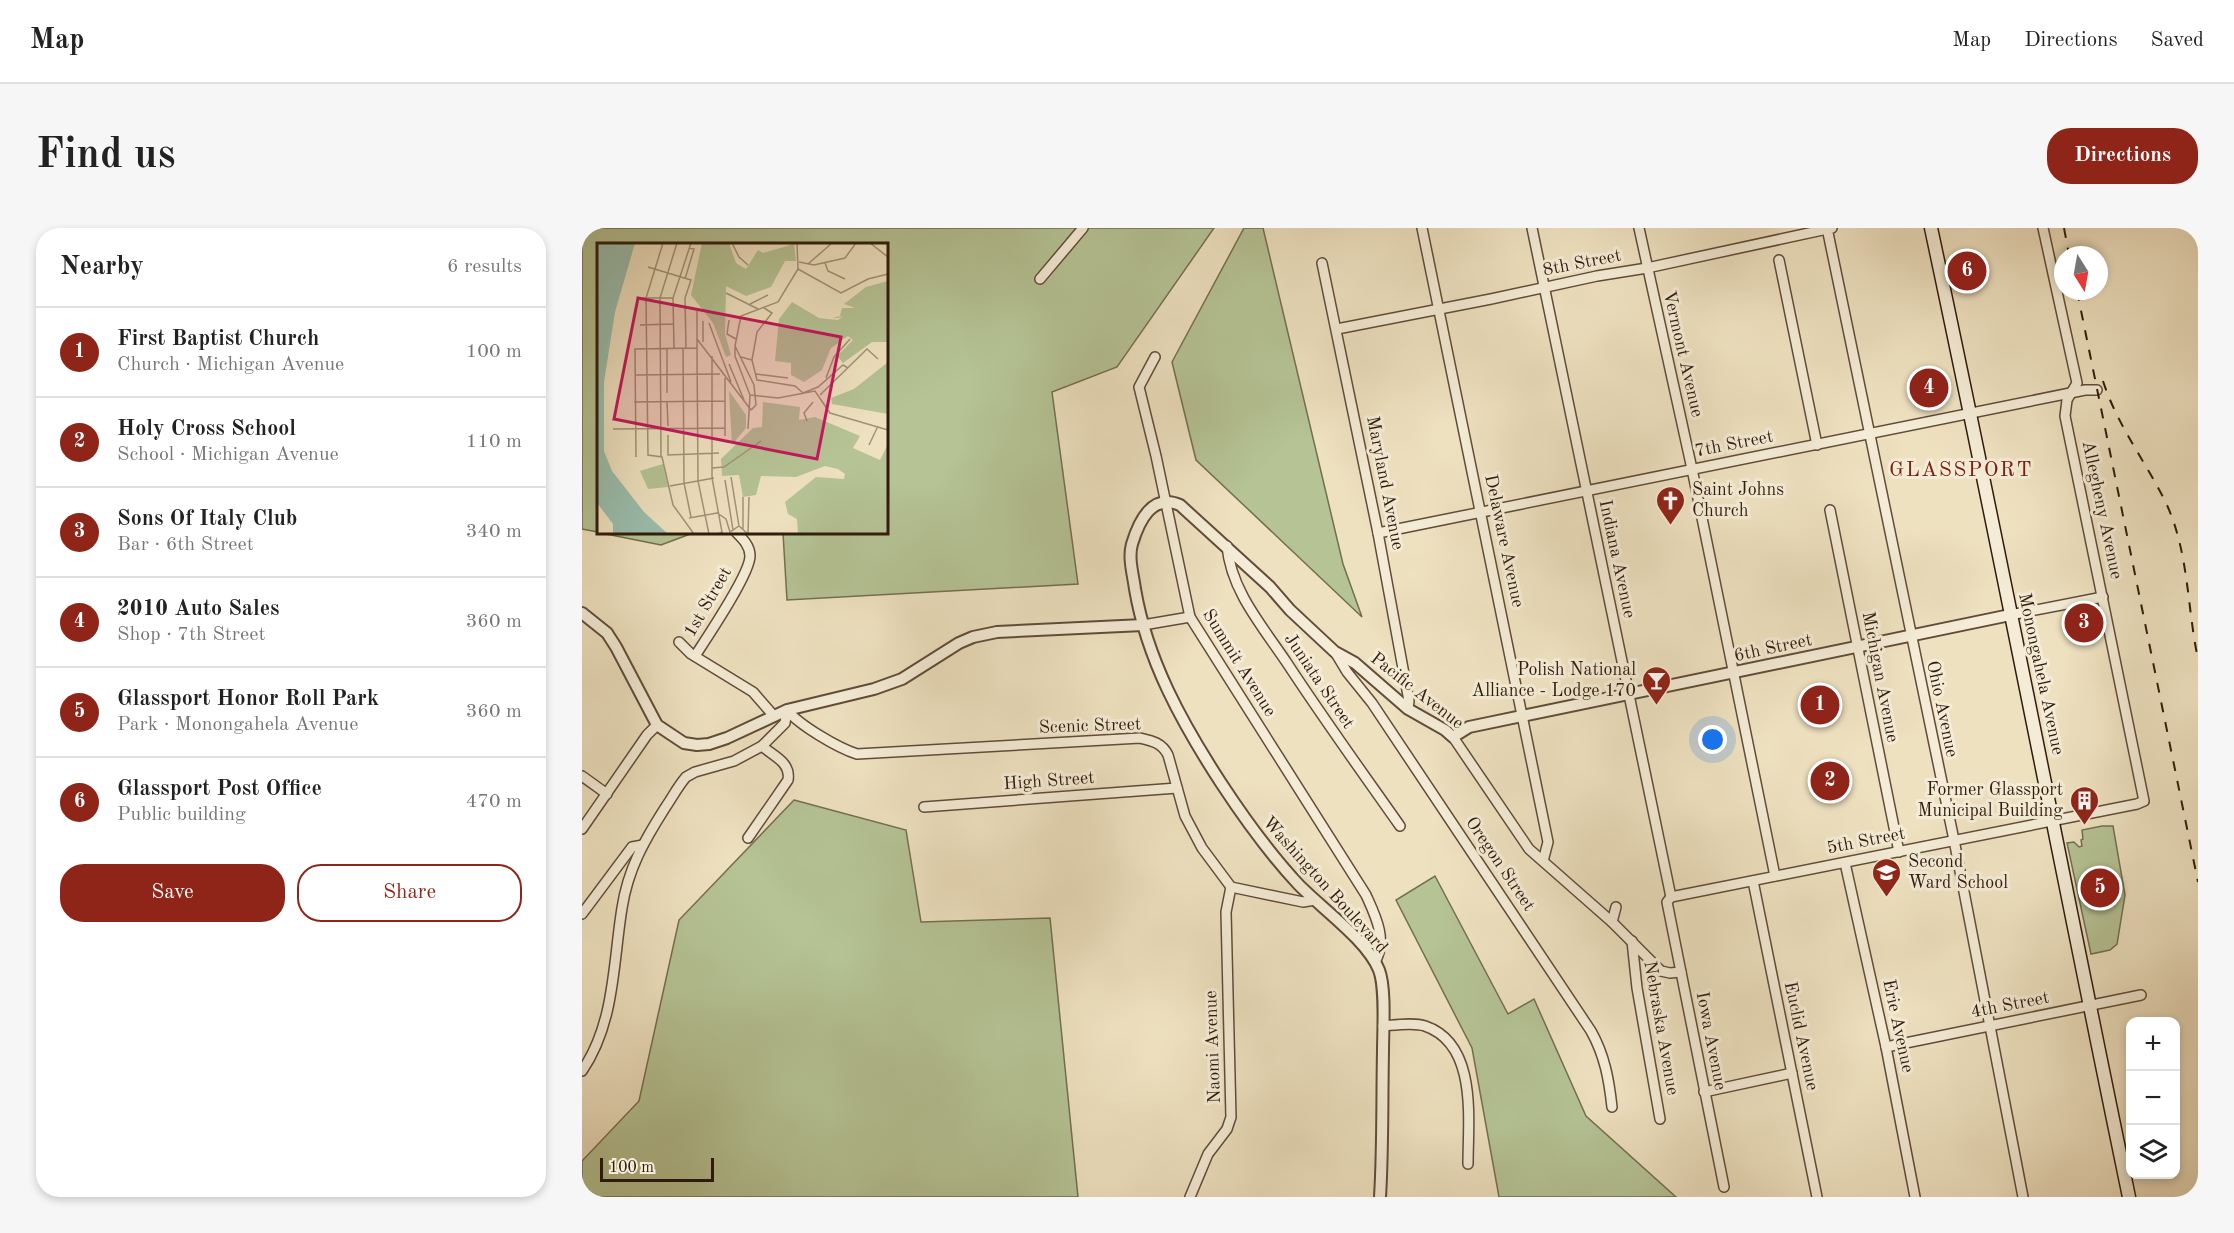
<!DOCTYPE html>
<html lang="en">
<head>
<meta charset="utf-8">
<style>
  body { margin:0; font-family:"Old Standard TT",serif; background:#f6f6f6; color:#222 }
  .controls { position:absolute; right:18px; bottom:18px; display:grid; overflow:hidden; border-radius:12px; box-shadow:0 3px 9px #0003 }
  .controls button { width:54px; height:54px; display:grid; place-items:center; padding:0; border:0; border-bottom:2px solid #e0e0e0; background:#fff; color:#222; font:30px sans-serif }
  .compass { position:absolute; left:1472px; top:18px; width:54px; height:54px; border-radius:50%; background:#fff; box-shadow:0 3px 9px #0003; rotate:169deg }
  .scale { position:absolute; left:18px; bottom:15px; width:114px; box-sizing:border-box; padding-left:6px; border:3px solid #301b0c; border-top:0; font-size:16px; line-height:21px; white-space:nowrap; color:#301b0c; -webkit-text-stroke:4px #f4ecd6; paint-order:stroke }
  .you { position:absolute; left:1131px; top:512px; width:21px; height:21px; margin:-15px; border:4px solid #fff; border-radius:50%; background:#1a73e8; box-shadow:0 0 0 9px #1a73e833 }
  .badge { display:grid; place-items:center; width:39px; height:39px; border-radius:50%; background:#8f2418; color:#fff; font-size:20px; font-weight:700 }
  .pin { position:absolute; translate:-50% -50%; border:3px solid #fff; box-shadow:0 2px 6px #0006 }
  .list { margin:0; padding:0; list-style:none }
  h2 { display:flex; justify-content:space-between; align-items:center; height:78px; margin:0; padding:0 24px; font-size:26px }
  h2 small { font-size:20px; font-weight:400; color:#767676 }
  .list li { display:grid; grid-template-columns:39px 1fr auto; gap:18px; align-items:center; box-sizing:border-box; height:90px; padding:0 24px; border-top:2px solid #e0e0e0 }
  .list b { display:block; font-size:22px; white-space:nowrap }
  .list p { margin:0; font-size:20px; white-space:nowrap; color:#767676 }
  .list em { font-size:20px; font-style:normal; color:#767676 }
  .actions { display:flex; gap:12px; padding:18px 24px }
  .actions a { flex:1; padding:14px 0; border:2px solid #8f2418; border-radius:24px; text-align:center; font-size:21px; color:#8f2418 }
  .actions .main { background:#8f2418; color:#fff }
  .icon { flex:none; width:33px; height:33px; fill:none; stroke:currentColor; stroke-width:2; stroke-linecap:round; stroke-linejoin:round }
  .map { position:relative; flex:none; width:1616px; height:969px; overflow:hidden; border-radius:24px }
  header { display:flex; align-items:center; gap:36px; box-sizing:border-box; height:84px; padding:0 30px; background:#fff; border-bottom:2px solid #e0e0e0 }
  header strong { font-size:28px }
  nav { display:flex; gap:33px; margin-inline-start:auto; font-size:21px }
  .intro { display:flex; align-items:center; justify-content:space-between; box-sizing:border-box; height:144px; padding:0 36px }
  h1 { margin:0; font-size:42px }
  .button { padding:15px 27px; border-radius:24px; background:#8f2418; color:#fff; font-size:21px; font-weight:700 }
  main { display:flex; gap:36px; padding:0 36px }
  aside { flex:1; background:#fff; border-radius:24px; box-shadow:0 3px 9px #0003 }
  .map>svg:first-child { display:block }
  .green { fill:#b5c395; stroke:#726f50; stroke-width:1.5 }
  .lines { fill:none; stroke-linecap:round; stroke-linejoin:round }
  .minor-casing { stroke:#604c39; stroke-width:12 }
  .tertiary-casing { stroke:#604c39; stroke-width:14 }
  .secondary-casing { stroke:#301b0c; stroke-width:15 }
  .minor { stroke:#f4ecd6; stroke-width:9 }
  .tertiary { stroke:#f4ecd6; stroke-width:10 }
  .secondary { stroke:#f4ecd6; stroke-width:12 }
  .rail { stroke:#301b0c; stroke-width:2; stroke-dasharray:10 10; stroke-linecap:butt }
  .labels { text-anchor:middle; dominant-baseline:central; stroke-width:6; stroke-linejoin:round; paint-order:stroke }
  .street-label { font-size:18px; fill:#301b0c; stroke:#f4ecd6 }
  .poi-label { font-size:18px; fill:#301b0c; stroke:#f4ecd6; text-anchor:start }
  .quarter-label { font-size:21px; letter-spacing:1.5px; fill:#7a1f14; stroke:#f4ecd6 }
  .inset-road { fill:none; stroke:#a29278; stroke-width:1.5 }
  .view { fill:#c2185b; fill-opacity:0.15; stroke:#c2185b; stroke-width:3 }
  .inset-edge { fill:none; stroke:#301b0c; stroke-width:3 }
</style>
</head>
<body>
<header>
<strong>Map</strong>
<nav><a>Map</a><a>Directions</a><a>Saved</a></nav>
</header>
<div class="intro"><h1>Find us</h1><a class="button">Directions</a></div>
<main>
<aside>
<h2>Nearby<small>6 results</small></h2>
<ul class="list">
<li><span class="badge">1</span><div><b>First Baptist Church</b><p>Church · Michigan Avenue</p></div><em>100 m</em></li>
<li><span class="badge">2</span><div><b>Holy Cross School</b><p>School · Michigan Avenue</p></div><em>110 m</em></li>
<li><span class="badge">3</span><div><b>Sons Of Italy Club</b><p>Bar · 6th Street</p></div><em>340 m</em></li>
<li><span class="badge">4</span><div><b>2010 Auto Sales</b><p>Shop · 7th Street</p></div><em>360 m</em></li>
<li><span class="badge">5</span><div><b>Glassport Honor Roll Park</b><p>Park · Monongahela Avenue</p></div><em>360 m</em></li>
<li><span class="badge">6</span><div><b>Glassport Post Office</b><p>Public building</p></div><em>470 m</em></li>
</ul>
<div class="actions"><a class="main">Save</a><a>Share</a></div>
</aside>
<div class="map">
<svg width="1616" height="969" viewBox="0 0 1616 969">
  <rect width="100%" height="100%" fill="#eee1c0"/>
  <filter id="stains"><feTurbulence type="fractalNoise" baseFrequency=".00333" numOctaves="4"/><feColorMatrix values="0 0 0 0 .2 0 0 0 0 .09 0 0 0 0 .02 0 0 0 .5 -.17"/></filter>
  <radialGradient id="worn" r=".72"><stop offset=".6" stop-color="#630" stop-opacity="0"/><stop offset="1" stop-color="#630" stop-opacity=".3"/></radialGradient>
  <g class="green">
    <polygon points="0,0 632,0 535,139 470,164 496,356 205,372 201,305 304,304 304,16 16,16 16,304 0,301"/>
    <polygon points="662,0 681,0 761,336 780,389 614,232 590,134"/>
    <polygon points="19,305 111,305 79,317"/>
    <polygon points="212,572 324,602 339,694 468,690 496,969 0,969 0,933 57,873 97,692"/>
    <polygon points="1520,598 1531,598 1543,667 1535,716 1528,722 1509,726 1485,615 1492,614 1497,619 1500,618 1499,612 1501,611 1500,602"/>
    <polygon points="853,648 926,786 952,771 1004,888 1094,969 917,969 890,820 814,672"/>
  </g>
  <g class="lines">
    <defs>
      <g id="minor">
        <polyline points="840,0 966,614 961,633"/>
        <polyline points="950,0 1089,669"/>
        <polyline points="1057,0 1110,241 1193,648"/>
        <polyline points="1245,0 1372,612 1441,969"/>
        <polyline points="1197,32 1235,217"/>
        <polyline points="740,35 796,305 827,473 826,481"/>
        <polyline points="458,51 501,0"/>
        <polyline points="755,101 909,71 1015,48 1065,40 1250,0"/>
        <path d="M573,129L557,159L574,228L608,389L784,667C793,687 806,712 793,734"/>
        <polyline points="1248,282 1317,624"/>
        <polyline points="796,305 1503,162 1515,162"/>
        <path d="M645,318C649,363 681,399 705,435C741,490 780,544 818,598"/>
        <polyline points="1428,387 1521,369"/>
        <polyline points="561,397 608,389"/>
        <polyline points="97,414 109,426 171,464 191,487"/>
        <path d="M753,424L765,444L790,475L1009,803C1023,828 1027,852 1030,879"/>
        <path d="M113,428C124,411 168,346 168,328C168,318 161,311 154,304"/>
        <path d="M205,482C217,497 256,520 275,526L558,510C571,513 580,515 586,527L603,588L620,620L649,659L721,674L733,672"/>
        <polyline points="871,509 947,621 1030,694 1079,743 1088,745 1099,744"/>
        <polyline points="0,548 25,566"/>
        <polyline points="342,579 595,560"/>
        <polyline points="0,601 65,507 75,497"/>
        <path d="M166,610L206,552C209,534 191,528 180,518"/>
        <polyline points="1263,635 1304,819 1333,969"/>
        <polyline points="1171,653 1235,969"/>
        <polyline points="0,686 50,619 61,617"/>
        <polyline points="1030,694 1034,679"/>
        <polyline points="1050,713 1055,760 1078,891"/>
        <path d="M801,798C813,797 832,794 843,798C896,816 886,892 886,936"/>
        <polyline points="1304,819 1559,767"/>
        <path d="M0,843C33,795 31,735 40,680C46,641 62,613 83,580C90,570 96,558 104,549L113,544L152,533L180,518L203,495L205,482"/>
        <polyline points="1122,864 1210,845"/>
        <polyline points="1142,959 1085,674 1089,669 1555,576 1562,573 1483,188 1485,172 1495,155 1461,0"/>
        <polyline points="608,969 626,926 645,901 649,889 644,684 649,659"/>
      </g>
      <g id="tertiary">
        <polyline points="0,385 25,405 34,419 75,497 102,515 115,517 127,516 145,510 205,482 292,461 320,451 377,415 391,409 415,404 561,397"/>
        <path d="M798,969C801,921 800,872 801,823C801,803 804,760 797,742C785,712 739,680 716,656C687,625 662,590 639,555C600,495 565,432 553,361C551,346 546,330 550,316C557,293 570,265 598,277L688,359L708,382L753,424L773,435L826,481L863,502L871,509L887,499L1428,387"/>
      </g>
      <path id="secondary" d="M1349,0C1418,322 1480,646 1547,969"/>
    </defs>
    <use href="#minor" class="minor-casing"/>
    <use href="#tertiary" class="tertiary-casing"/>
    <use href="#secondary" class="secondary-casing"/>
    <use href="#minor" class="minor"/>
    <use href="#tertiary" class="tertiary"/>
    <use href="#secondary" class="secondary"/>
    <g class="rail">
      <polyline points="1482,0 1487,27"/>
      <polyline points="1495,63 1616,654"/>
      <path d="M1521,153C1535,197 1564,234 1584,275C1607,324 1605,380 1616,431"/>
    </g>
  </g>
  <defs>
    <symbol id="church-pin" viewBox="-11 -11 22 30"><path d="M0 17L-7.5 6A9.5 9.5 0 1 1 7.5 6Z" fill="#8f2418" stroke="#f4ecd6"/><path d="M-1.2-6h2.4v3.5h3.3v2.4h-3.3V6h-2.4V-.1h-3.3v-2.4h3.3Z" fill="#fff"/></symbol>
    <symbol id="bar-pin" viewBox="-11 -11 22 30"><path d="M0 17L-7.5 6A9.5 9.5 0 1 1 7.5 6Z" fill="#8f2418" stroke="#f4ecd6"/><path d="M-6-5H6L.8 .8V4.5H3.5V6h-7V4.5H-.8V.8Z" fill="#fff"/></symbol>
    <symbol id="building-pin" viewBox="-11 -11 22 30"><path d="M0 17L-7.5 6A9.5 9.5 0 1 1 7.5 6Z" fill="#8f2418" stroke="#f4ecd6"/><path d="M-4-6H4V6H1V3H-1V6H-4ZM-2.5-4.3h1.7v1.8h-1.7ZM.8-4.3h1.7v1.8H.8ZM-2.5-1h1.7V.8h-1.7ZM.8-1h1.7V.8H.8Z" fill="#fff"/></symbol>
    <symbol id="school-pin" viewBox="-11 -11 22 30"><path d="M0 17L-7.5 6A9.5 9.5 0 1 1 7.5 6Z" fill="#8f2418" stroke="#f4ecd6"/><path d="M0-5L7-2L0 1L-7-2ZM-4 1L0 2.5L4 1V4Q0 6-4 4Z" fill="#fff"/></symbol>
  </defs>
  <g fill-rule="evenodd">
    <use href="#church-pin" x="1072" y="256" width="33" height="45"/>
    <use href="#bar-pin" x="1058" y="436" width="33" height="45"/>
    <use href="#building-pin" x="1486" y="556" width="33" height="45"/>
    <use href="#school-pin" x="1288" y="628" width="33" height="45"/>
  </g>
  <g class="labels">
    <g class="street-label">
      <text transform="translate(1000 35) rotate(-11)">8th Street</text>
      <text transform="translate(1101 126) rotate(77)">Vermont Avenue</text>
      <text transform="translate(1152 216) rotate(-11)">7th Street</text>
      <text transform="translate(803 255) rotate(79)">Maryland Avenue</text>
      <text transform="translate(1520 282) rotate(78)">Allegheny Avenue</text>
      <text transform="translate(922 313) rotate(78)">Delaware Avenue</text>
      <text transform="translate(1035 331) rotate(78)">Indiana Avenue</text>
      <text transform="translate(126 374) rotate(-60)">1st Street</text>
      <text transform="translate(1191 420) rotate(-12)">6th Street</text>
      <text transform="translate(657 435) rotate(58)">Summit Avenue</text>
      <text transform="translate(1459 446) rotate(78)">Monongahela Avenue</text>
      <text transform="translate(1298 449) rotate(79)">Michigan Avenue</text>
      <text transform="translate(737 453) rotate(56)">Juniata Street</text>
      <text transform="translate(835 463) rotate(38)">Pacific Avenue</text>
      <text transform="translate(1360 481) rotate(78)">Ohio Avenue</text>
      <text transform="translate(508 498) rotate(-2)">Scenic Street</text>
      <text transform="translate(467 553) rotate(-4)">High Street</text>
      <text transform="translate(1284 613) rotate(-11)">5th Street</text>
      <text transform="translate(918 636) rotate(56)">Oregon Street</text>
      <text transform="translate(743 657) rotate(48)">Washington Boulevard</text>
      <text transform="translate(1428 777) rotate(-11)">4th Street</text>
      <text transform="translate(1316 798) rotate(78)">Erie Avenue</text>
      <text transform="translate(1079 800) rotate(80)">Nebraska Avenue</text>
      <text transform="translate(1219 808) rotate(78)">Euclid Avenue</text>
      <text transform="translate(1129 813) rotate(79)">Iowa Avenue</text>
      <text transform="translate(631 819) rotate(-92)">Naomi Avenue</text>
    </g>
    <g class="poi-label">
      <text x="1110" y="262">Saint Johns<tspan x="1110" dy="21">Church</tspan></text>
      <text x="1054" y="442" text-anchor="end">Polish National<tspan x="1054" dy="21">Alliance - Lodge 170</tspan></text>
      <text x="1481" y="562" text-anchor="end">Former Glassport<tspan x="1481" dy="21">Municipal Building</tspan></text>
      <text x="1326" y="634">Second<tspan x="1326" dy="21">Ward School</tspan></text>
    </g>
    <g class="quarter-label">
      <text x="1379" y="242">GLASSPORT</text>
    </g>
  </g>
  <g transform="translate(15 15)">
    <rect width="291" height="291" fill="#eee1c0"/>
    <path d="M105,0H132L139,20L149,26L161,7L166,10L197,1L199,18H188L174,44L149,53L129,43L128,91L134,112L129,114L116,80L94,52ZM291,38V99H275L246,120L240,113L256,97L251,93L234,105L225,127L207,139L194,132V120L178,118L182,76L195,59L222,75L241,77L246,73L241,75H236L243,73L245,65H258L247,61L269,44ZM291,119V171L235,161L234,155L257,146ZM132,148L149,172V185L135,202ZM166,159L203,164L202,177L218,174L263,193L256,205L283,217L291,201V291H201L200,276L191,271L188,259L219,234L247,236L248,231L241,226L228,223L199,234L164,233L159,252L146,254L142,232L125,233L124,216L156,185L165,184ZM66,221L71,244L51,246L43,228Z" fill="#b5c395"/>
    <path d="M0,0H38L18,69L7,139V208L15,228L47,269L71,291H16V281L0,260Z" fill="#9abeae"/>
    <path class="inset-road" d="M66,0L49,55L51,212L65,214L76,262L97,291M135,0L142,14L151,22M273,0L291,14M202,19L217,22L248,15L259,0M228,20L231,28L248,36M211,21L235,0M51,24L94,37L88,55L89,105M201,26L244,50L271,36L291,31M88,36L97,6L92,5M129,50L161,66M42,55H76M153,61L171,52M132,77L130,91L139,96M112,80L134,139M43,82L76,81M100,96L154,167M106,99V78M138,104V113L153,152L151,186M77,105L76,55L94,0M86,105L87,240L94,274M100,105L101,238L112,291M70,106V150M115,113V235L125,289L121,291M144,114L155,117L160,137L198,143L206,150L221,144L246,122L251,125M155,117L160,89L175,70L167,65M132,121L147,157M159,131L191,135M38,132L123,131M229,135L237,114L253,96M153,152L181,155L218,148L233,170L291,187M223,152L270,106L281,116M37,159L128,158M70,159L71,183M154,167L159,162L157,142L138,103L144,73L181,59L201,26L200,0M210,178L207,170L216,159M16,186L128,185M71,192V212L122,210M128,193V135M272,202L281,183M64,213L63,55L80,0M39,214L38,106L100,105V68M115,225L127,224L164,198M134,234L142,283M128,237L136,287M73,243L117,235M92,275L120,270L129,276L133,289L142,283L151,291M146,286V254M151,291L152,254"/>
    <path class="view" d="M41,55L244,94L220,216L17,176Z"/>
    <rect width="291" height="291" class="inset-edge"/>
  </g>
  <rect width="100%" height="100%" filter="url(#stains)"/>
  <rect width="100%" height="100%" fill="url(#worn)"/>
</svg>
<div class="controls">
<button>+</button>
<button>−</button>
<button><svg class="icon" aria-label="layers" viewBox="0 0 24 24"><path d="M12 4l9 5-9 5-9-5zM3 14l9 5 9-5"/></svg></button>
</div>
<svg class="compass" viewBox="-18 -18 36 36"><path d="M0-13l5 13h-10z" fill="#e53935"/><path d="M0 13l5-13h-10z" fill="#767676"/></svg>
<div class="scale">100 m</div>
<div class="you"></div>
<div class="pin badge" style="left:1238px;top:477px">1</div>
<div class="pin badge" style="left:1248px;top:553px">2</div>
<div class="pin badge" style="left:1502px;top:395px">3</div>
<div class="pin badge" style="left:1347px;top:160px">4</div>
<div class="pin badge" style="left:1518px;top:660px">5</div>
<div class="pin badge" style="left:1385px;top:43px">6</div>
</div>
</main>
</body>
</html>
